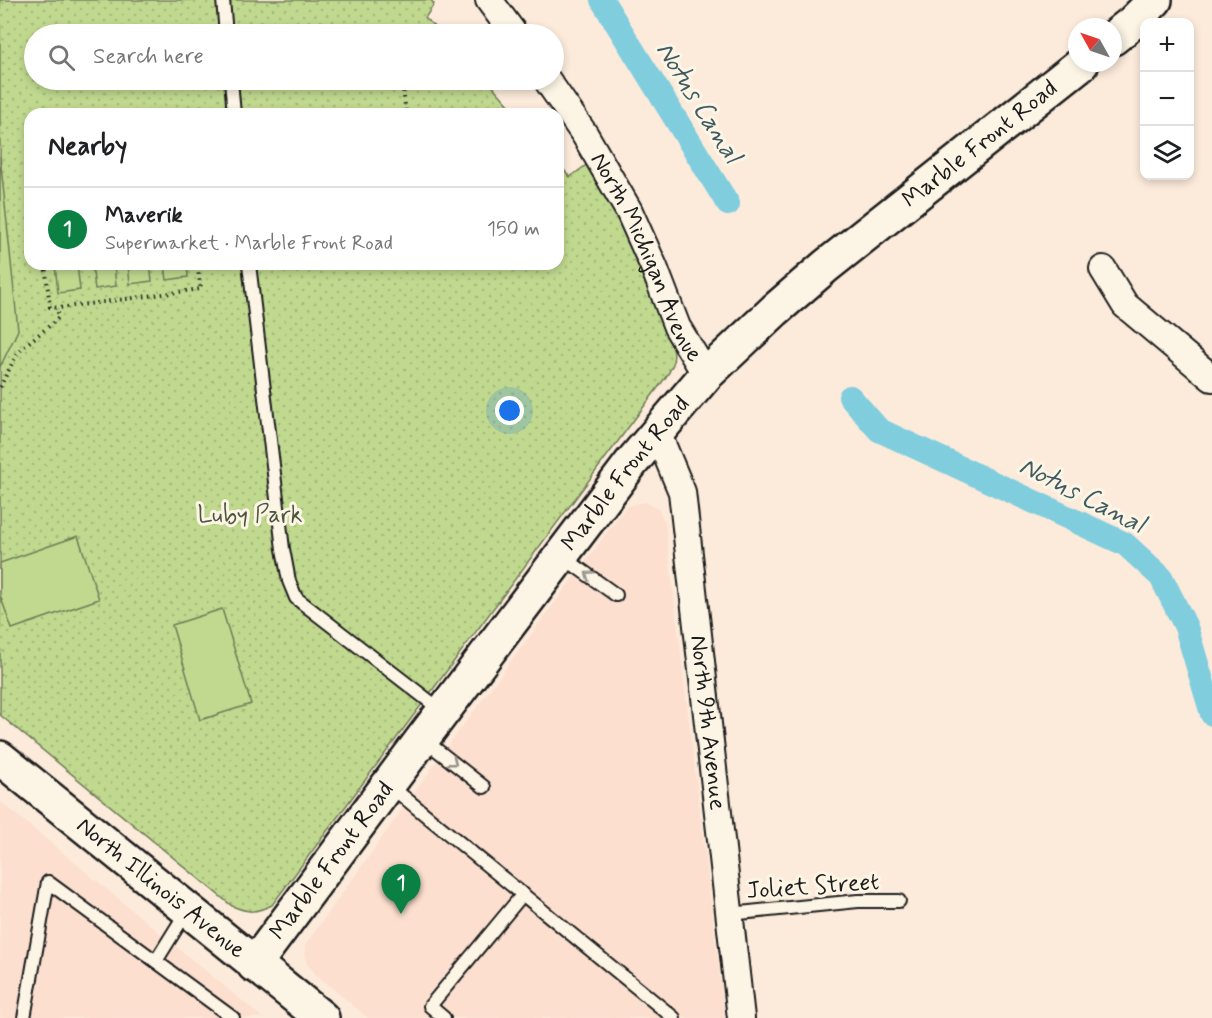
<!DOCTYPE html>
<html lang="en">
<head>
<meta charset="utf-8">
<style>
  body { margin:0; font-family:Mynerve,sans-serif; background:#f2f2f2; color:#202124 }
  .controls { position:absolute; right:18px; top:18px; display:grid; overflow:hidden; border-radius:12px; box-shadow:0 3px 9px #0003 }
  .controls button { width:54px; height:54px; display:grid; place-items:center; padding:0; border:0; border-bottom:2px solid #e0e0e0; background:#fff; color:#202124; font:30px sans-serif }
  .compass { position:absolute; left:1068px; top:18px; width:54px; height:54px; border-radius:50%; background:#fff; box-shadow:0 3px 9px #0003; rotate:310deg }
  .you { position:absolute; left:510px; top:411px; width:21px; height:21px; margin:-15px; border:4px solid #fff; border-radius:50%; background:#1a73e8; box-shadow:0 0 0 9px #1a73e833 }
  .badge { display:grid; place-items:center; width:39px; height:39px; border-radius:50%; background:#0b8043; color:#fff; font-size:20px; font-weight:700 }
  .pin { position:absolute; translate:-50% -50px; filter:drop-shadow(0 2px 3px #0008) }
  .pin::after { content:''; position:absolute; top:32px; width:21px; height:18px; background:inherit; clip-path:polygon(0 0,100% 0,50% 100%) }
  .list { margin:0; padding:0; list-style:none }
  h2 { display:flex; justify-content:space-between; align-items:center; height:78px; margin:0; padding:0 24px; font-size:26px }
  h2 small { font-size:20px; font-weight:400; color:#757577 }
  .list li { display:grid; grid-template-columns:39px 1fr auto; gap:18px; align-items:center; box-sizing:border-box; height:84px; padding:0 24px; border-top:2px solid #e0e0e0 }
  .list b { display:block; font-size:22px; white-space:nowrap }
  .list p { margin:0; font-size:20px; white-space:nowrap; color:#757577 }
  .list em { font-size:20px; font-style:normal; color:#757577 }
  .icon { flex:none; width:33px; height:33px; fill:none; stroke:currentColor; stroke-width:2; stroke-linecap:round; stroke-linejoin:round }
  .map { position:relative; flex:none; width:1212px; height:1018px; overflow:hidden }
  .search { position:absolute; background:#fff; box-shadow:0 3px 9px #0003; left:24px; top:24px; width:540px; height:66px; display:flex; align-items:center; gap:15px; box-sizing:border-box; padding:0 21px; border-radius:33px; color:#757577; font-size:22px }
  .panel { position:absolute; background:#fff; box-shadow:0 3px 9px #0003; left:24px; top:108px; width:540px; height:162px; border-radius:18px }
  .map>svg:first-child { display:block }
  .built { fill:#fcdfcf }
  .green { fill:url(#green-dots); stroke:#6e7a56; stroke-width:1.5 }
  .pitch { fill:#c0d98f; stroke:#6e7a56; stroke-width:1.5 }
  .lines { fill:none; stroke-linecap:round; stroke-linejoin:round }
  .canal { stroke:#80cdde; stroke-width:24 }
  .lane-casing { stroke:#1c1c1c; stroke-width:16 }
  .street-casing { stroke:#1c1c1c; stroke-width:30 }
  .secondary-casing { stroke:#1c1c1c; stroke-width:38 }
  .path { stroke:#1c1c1c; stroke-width:4; stroke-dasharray:1.5 4.5; stroke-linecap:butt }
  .lane { stroke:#fcf5e5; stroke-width:12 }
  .street { stroke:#fcf5e5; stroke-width:26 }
  .secondary { stroke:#fcf5e5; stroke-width:33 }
  .oneway { stroke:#97938b }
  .labels { text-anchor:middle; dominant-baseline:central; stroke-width:6; stroke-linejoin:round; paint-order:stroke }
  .street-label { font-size:24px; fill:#1c1c1c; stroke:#fcf5e5 }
  .park-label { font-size:24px; fill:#4d553e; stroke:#fcf5e5 }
  .water-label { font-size:26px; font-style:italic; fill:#3f5a60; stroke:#fcf5e5 }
</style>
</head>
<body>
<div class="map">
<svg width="1212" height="1018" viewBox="0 0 1212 1018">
  <defs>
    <pattern id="green-dots" width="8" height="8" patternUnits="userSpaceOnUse" patternTransform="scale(1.5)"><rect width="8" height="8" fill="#c0d98f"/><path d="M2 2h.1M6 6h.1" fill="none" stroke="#a4ba7b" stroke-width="1.8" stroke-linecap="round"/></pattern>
  </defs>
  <rect width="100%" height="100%" fill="#fcebdb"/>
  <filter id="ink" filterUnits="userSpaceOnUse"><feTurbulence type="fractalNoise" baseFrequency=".0167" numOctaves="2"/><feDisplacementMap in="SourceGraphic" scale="12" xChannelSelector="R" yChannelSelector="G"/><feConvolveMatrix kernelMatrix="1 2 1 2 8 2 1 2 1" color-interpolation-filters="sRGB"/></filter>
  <g filter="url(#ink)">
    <g class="built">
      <polygon points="646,502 658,509 665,522 725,1018 368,1018 317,976 307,964 305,954 305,945 450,743 626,507 634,504"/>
      <polygon points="0,801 263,1018 0,1018"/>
    </g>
    <path class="green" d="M0,0H431L434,4L425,18L443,34H34V80H487L517,114H30V264H558V163L570,177L589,163L630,235L669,333L674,353L673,364L668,374L660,385L272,905C255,913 249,913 232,906L0,715Z"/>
    <g class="pitch">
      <polygon points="0,156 18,330 0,367"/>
      <polygon points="55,264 77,264 80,290 58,293"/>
      <polygon points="92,264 114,264 116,286 95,289"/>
      <polygon points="128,264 150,264 152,281 130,284"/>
      <polygon points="165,264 187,264 188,277 167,280"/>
      <polygon points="78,536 99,599 12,629 0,595 0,563"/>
      <polygon points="222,609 251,704 200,720 172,625"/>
    </g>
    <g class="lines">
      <g class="canal">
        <polyline points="602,0 728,204"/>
        <polyline points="850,397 879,430 1125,544 1161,577 1186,627 1212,714"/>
      </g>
      <defs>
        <g id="lane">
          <polyline points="223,0 226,34"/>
          <polyline points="231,80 234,114"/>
          <polyline points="249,264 283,549 289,581 296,598 442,711"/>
          <polyline points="563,557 616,595"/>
          <polyline points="423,739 484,787"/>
          <polyline points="389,785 674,1018"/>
          <polyline points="730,914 858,901 899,901"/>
          <polyline points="156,961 187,911"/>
          <polyline points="24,1018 48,882 233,1018"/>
          <polyline points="444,1018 430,1006 523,894"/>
        </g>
        <g id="street">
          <polyline points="489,0 514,34"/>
          <path id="s1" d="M547,80L585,135L629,211L654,267L677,327L706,375"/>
          <polyline points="1103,269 1125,305 1212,378"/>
          <path id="s2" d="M657,432L682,492L741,1018"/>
        </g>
        <g id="secondary">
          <polyline points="1113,38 1133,22 1155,0"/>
          <path id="s3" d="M0,758L322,1018"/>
          <path id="s4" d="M254,965L423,738L632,462L706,375L775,310L826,266L1082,63"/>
        </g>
      </defs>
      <use href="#lane" class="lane-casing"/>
      <use href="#street" class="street-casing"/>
      <use href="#secondary" class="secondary-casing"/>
      <g class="path">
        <polyline points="399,80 403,89 406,114"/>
        <polyline points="45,264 50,307 58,308 201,289 197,264"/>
        <polyline points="0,387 17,354 28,343 53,323 58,318 58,308"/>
      </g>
      <use href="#lane" class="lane"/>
      <use href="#street" class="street"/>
      <use href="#secondary" class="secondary"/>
    </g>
    <defs><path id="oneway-chevron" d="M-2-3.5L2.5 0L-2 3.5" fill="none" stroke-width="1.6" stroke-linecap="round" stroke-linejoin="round" transform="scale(1.5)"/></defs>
    <g class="oneway">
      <use href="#oneway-chevron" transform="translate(589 575) rotate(-145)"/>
      <use href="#oneway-chevron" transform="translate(453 762) rotate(38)"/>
    </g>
  </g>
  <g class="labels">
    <g class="street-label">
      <text stroke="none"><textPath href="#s4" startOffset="1102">Marble Front Road</textPath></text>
      <text stroke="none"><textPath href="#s1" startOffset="204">North Michigan Avenue</textPath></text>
      <text stroke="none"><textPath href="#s4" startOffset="616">Marble Front Road</textPath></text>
      <text stroke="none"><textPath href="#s2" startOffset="297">North 9th Avenue</textPath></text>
      <text stroke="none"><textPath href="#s4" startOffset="130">Marble Front Road</textPath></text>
      <text transform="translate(813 887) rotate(-4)">Joliet Street</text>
      <text stroke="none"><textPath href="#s3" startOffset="207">North Illinois Avenue</textPath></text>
    </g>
    <g class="park-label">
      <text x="250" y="515">Luby Park</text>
    </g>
    <g class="water-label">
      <text transform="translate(698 103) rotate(58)">Notus Canal</text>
      <text transform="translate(1082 496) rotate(27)">Notus Canal</text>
    </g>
  </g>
</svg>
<div class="controls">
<button>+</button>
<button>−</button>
<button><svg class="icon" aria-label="layers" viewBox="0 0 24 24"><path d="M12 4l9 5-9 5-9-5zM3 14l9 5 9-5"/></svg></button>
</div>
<svg class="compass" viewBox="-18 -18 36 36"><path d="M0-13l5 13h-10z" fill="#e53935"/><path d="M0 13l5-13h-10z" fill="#757577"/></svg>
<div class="you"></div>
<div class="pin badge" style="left:401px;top:914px">1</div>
<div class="search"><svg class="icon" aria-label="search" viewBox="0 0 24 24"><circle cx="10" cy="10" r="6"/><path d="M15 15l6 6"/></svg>Search here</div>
<section class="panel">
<h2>Nearby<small></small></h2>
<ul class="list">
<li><span class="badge">1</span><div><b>Maverik</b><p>Supermarket · Marble Front Road</p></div><em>150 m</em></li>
</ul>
</section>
</div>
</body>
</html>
